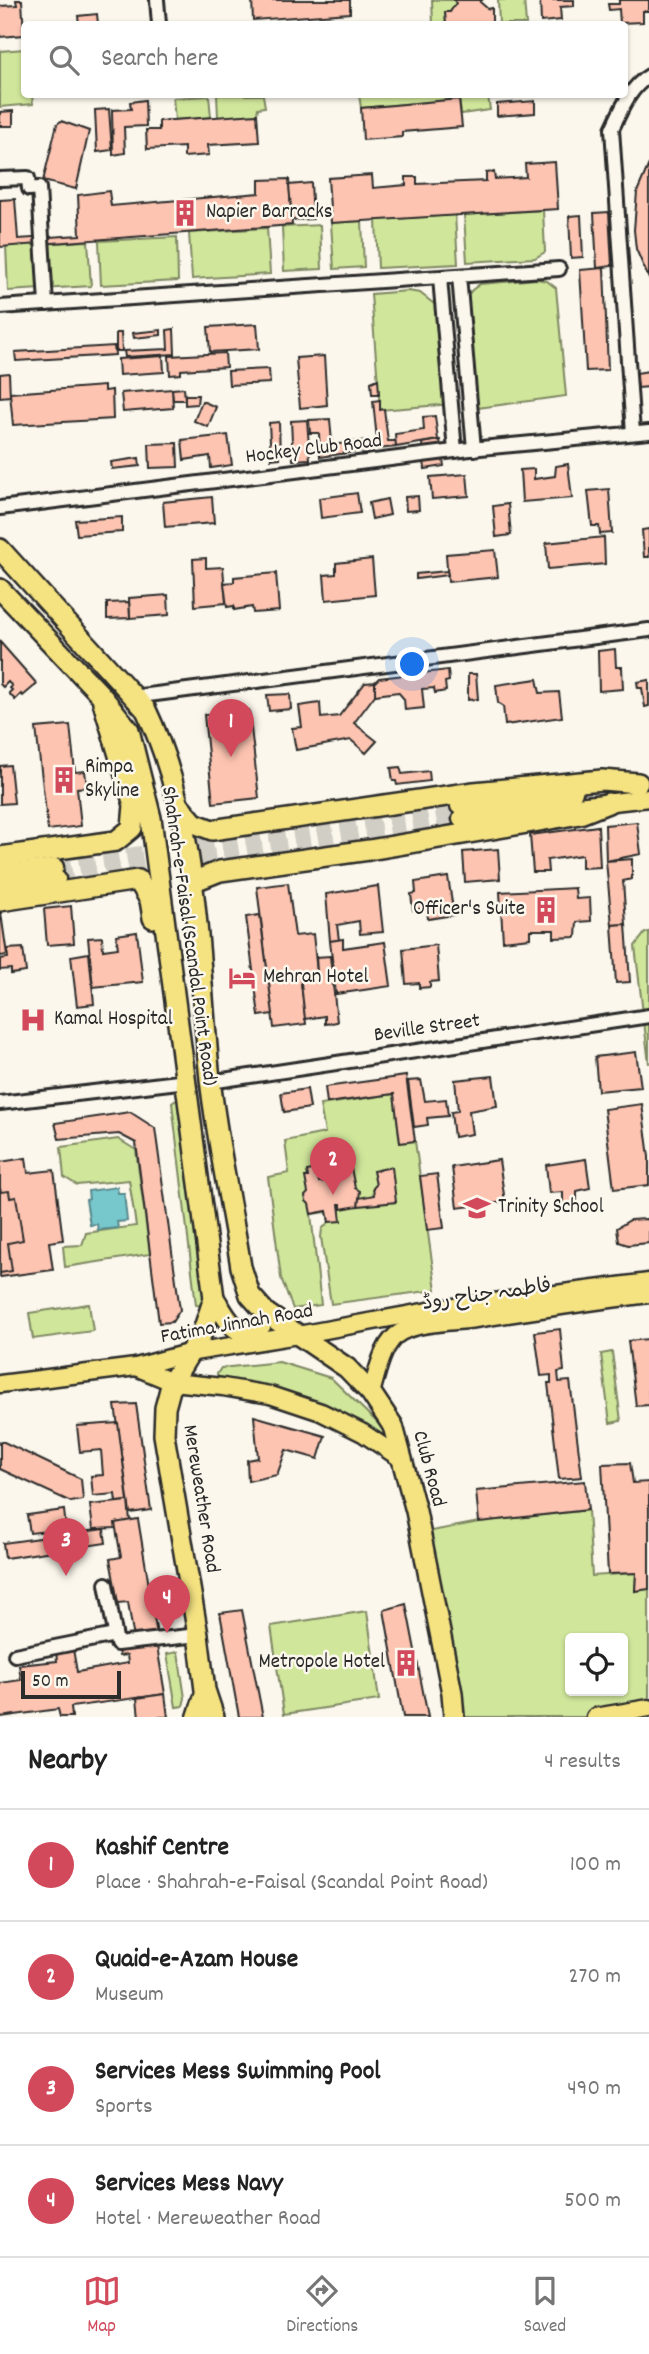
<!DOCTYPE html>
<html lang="en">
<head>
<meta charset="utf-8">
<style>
  body { margin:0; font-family:Dekko,"Playpen Sans Arabic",sans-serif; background:#f2f2f2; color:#222 }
  .controls { position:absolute; right:21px; bottom:21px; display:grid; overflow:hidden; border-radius:7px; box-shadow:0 2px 5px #0004 }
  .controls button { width:63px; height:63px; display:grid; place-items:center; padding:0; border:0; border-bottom:2px solid #e0e0e0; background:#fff; color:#222; font:35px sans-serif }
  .scale { position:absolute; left:21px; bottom:18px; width:100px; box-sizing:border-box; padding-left:7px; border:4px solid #2b2b2b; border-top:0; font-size:19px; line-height:24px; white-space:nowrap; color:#2b2b2b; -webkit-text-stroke:5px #fbf7ec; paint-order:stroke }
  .you { position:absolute; left:413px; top:665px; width:24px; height:24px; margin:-18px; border:5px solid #fff; border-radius:50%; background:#1a73e8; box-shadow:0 0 0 10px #1a73e833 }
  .badge { display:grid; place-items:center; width:46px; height:46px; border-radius:50%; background:#d1495b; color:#fff; font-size:23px; font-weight:700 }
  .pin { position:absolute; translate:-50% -58px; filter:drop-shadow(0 2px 4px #0008) }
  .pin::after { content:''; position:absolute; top:37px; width:24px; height:21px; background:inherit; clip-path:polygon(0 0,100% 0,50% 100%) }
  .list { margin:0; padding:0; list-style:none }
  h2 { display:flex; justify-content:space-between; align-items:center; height:91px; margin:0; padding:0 28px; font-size:30px }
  h2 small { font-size:23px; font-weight:400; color:#767676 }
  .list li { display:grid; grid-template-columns:46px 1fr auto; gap:21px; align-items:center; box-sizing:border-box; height:112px; padding:0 28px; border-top:2px solid #e0e0e0 }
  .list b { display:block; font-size:26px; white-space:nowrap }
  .list p { margin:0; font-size:23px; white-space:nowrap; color:#767676 }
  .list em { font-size:23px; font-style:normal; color:#767676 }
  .icon { flex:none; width:38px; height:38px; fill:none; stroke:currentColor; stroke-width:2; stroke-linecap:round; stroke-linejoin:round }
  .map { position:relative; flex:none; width:649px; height:1717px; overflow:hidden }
  .search { position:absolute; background:#fff; box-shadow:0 2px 5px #0004; left:21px; right:21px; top:21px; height:77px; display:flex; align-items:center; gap:18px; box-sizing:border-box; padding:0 24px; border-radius:7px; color:#767676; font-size:26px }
  .sheet { height:539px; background:#fff }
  nav { display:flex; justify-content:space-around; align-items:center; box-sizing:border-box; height:98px; border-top:2px solid #e0e0e0; background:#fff; font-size:19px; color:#767676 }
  nav a { display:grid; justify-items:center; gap:4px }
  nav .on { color:#d1495b }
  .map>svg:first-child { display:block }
  .green { fill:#d0e69b; stroke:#7e8863; stroke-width:2; fill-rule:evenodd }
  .water { fill:#77c8cd; stroke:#59898c; stroke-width:2 }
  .building { fill:#fdc4b1; stroke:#2b2b2b; stroke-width:2 }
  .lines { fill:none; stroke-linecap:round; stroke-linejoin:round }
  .major-tunnel { stroke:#d1cec5; stroke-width:16; stroke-dasharray:16 8; stroke-linecap:butt }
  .minor-casing { stroke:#2b2b2b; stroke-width:18 }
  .major-casing { stroke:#2b2b2b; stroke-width:21 }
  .highway-casing { stroke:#2b2b2b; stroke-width:24 }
  .minor { stroke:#fbf7ec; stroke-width:12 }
  .major { stroke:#f5e382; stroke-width:16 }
  .highway { stroke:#f5e382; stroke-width:19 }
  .labels { text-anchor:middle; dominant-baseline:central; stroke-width:5; stroke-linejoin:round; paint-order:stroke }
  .poi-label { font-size:21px; fill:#2b2b2b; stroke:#fbf7ec; text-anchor:start }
  .street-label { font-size:21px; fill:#2b2b2b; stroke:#fbf7ec }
</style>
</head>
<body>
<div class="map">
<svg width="649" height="1717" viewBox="0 0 649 1717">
  <rect width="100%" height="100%" fill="#fbf7ec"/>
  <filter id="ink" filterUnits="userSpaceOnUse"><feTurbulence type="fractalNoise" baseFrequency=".0143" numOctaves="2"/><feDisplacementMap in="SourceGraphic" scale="14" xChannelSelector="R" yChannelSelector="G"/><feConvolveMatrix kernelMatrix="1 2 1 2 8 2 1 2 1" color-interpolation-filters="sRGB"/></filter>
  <g filter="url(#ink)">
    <g class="green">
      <polygon points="432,0 454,0 456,3 450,12 445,12 446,24 433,24"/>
      <polygon points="498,0 524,0 526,24 499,24"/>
      <polygon points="24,49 24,94 32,95 33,104 0,107 0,51"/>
      <polygon points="217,95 263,95 265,107 258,108 257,114 218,117"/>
      <polygon points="359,95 488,95 490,110 461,114 459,99 361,108"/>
      <polygon points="209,96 211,117 175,120 173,98"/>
      <polygon points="543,210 545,252 535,258 467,262 464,215"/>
      <polygon points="455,215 458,264 378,268 376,220"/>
      <polygon points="362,221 364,267 334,269 331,223"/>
      <polygon points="320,225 322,269 284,271 282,227"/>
      <polygon points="267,228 270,274 192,279 189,233"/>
      <polygon points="177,237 178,281 101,285 99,241"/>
      <polygon points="88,241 91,286 8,291 6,246"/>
      <polygon points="537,279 547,281 556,288 566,396 470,409 461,303 472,290 480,284"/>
      <polygon points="408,291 420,293 438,307 452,404 380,410 371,294"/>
      <polygon points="649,932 649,1064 635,946 645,933"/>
      <polygon points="394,1094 400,1143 415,1141 436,1290 331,1304 321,1237 322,1229 329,1222 327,1212 311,1214 321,1305 293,1309 281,1278 268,1177 289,1173 285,1141 325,1133 320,1105"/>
      <polygon points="176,1100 180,1101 206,1298 202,1306 196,1305 172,1103"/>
      <polygon points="118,1139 136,1150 150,1254 65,1267 63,1246 82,1245 86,1233 136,1226 129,1180 77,1185 64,1177 61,1147"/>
      <polygon points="89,1304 93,1331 33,1339 29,1313"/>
      <polygon points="612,1352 621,1421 610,1423 601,1354"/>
      <polygon points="279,1362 331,1378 386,1431 388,1442 370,1427 342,1414 218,1377 217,1374 221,1368"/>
      <path d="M588,1510L592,1576L636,1573L635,1591L649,1589V1713L622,1717H464L452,1693L421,1533L479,1522ZM570,1638H623V1691H570Z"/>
      <polygon points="367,1611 379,1700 284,1714 271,1626"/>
      <polygon points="178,1652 185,1698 183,1706 176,1707 167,1654"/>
    </g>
    <polygon class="water" points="117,1187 118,1193 124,1193 127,1221 117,1222 118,1228 98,1230 97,1224 90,1225 86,1200 89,1199 88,1191"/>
    <g class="building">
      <polygon points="16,0 22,0 24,35 0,37 0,6 17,5"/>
      <polygon points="252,0 350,0 350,13 253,20"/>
      <polygon points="454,0 482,0 480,2 488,9 492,8 492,24 446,24 445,12 450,12 456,3"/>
      <polygon points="540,0 574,0 574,6 560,7 561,20 541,22"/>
      <polygon points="619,0 649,0 649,11 643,11 643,22 620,23 619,9 609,10 608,4 619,4"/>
      <polygon points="97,14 98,24 79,24 78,16"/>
      <polygon points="459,99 462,127 402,132 402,137 363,140 361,108"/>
      <polygon points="145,100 146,126 124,127 125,153 113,155 112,110 131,109 130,102"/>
      <polygon points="535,101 535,113 497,116 497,104"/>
      <polygon points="109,109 112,150 97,152 95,110"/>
      <polygon points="13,111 13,126 0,126 0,112"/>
      <polygon points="257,114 259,142 208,145 209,155 184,157 184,147 147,149 146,130 159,130 159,121"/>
      <polygon points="61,121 89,131 76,189 43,181 57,124"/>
      <polygon points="555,162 558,209 331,223 328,178 372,175 373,188 406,185 406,177 417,177 417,184 486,181 486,173 494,172 495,179 526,177 525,164"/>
      <polygon points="649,164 649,279 636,249 634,230 637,192"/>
      <polygon points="289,179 292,225 0,247 0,200 15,199 18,239 80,235 78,195 109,191 111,206 259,193 259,180"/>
      <polygon points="311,183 313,219 292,220 289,185"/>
      <polygon points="609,212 612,266 597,268 594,213"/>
      <polygon points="581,215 583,257 571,258 569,216"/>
      <polygon points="604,268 608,370 586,371 580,270"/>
      <polygon points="257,324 259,349 210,352 208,327"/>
      <polygon points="174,329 175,354 125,357 124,351 168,349 167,330"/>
      <polygon points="161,330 161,335 134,338 133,333"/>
      <polygon points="116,333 121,333 122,351 116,351"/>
      <polygon points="114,346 115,355 16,361 15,352"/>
      <polygon points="225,353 226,367 181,370 181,374 170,375 169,356"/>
      <polygon points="163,356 164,372 119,375 118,359"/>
      <polygon points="324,356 327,405 300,408 296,358"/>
      <polygon points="269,369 270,383 229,385 228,371"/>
      <polygon points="649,371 649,387 638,388 636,373"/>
      <polygon points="9,373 10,396 0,397 0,374"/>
      <polygon points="378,379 379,394 372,394 371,382"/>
      <polygon points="104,386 104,391 112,390 113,419 13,425 10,393"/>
      <polygon points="184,388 185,400 173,400 172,389"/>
      <polygon points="172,389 173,408 123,412 121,393"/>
      <polygon points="185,395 198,395 197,404 185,405"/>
      <polygon points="380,400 380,410 384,409 388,441 396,441 396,447 378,449 373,401"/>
      <polygon points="202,401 216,407 208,427 194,421"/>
      <polygon points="435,416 438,440 396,447 395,434 424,430 423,417"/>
      <polygon points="330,419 333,455 320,457 319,433 310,433 309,420"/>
      <polygon points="307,420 310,459 293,460 291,421"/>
      <polygon points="279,422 280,458 271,459 269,423"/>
      <polygon points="228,435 232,465 211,468 210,456 184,460 182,440"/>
      <polygon points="368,440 369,450 333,455 332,445"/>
      <polygon points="440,440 444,466 425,469 422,443"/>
      <polygon points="177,443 178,467 150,468 149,444"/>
      <polygon points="139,458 140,466 112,469 111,462"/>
      <polygon points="568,464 572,498 522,502 520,470 534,469 534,479 555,476 556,466"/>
      <polygon points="467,474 469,496 432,499 430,477"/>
      <polygon points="609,489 612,533 600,534 599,526 592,526 588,491"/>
      <polygon points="357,493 360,513 321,518 319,498"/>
      <polygon points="418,496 419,510 406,511 405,497"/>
      <polygon points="212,497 214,523 165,527 163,502"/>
      <polygon points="387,499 390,515 372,519 369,503"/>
      <polygon points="508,504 511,535 496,537 493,506"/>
      <polygon points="122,517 122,532 77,535 75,520"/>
      <polygon points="649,529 649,557 644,557 642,530"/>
      <polygon points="604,537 605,564 548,569 546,543"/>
      <polygon points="495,550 498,577 448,582 446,554"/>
      <polygon points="206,558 206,568 223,567 226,603 195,606 193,559"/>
      <polygon points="372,559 375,595 326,600 324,575 336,574 336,563"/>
      <polygon points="447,571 448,575 416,579 416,574"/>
      <polygon points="276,573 279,611 253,613 252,607 234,610 234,606 227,607 224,583 234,582 234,577"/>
      <polygon points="168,595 169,615 130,618 129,598"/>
      <polygon points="129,602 130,618 107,619 107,603"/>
      <polygon points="0,642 37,684 23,696 21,694 15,700 9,693 12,690 10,688 12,686 8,682 3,687 0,684"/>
      <polygon points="615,649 616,667 622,667 623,689 599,691 598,651"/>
      <polygon points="448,670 449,681 445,682 446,691 435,693 434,688 422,689 424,708 405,710 404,699 398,692 375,695 375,682 379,678"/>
      <polygon points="468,674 476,674 478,699 468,700"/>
      <polygon points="537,679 540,693 559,692 562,717 505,725 503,706 498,703 496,685"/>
      <polygon points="649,680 649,706 645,707 642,688 638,688 637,682"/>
      <polygon points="375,682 375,695 354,723 377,741 366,753 351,740 296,750 292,728 302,727 299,706 320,703 321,718 339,716 365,683"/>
      <polygon points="290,694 291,709 269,711 267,695"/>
      <polygon points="249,710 259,798 213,803 204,715"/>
      <polygon points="70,725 75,772 85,771 87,787 77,788 81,826 48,830 36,728"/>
      <polygon points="10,765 14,803 0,804 0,766"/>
      <polygon points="400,767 402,774 429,771 430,781 397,785 396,781 393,781 391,768"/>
      <polygon points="637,822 641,854 606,861 605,825"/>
      <polygon points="598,826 600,867 582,868 582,855 547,860 548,872 533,872 530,835"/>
      <polygon points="498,849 500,879 465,882 463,852"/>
      <polygon points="632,859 632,879 623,881 626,924 612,925 606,861"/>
      <polygon points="448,877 454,915 428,919 427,908 413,910 411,894 416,893 415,882"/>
      <polygon points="288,883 295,936 313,934 317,972 300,974 306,1024 274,1028 257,887"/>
      <polygon points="378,886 383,932 360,934 359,921 337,925 339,940 330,941 326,894"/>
      <polygon points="575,888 576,899 590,898 591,921 577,922 576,937 554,938 554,930 530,930 530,938 503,941 500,892"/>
      <polygon points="0,906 7,955 0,956"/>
      <polygon points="71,906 74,943 47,945 44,909"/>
      <polygon points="260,915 273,1014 259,1016 246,917"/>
      <polygon points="626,924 630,982 616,983 612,925"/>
      <polygon points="137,932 143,982 93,987 88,938 102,937 103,950 118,948 116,935"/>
      <polygon points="343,939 343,948 385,942 391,986 336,994 330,941"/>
      <polygon points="436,945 439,981 430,982 430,987 419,988 419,983 406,984 403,949"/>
      <polygon points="23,948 26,972 11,974 11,969 0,970 0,959 8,958 7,949"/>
      <polygon points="89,953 94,1004 77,1006 71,956"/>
      <polygon points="330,956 337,1022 325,1024 325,1016 305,1019 300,974 317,972 316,957"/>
      <polygon points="636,1052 641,1087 598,1091 595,1057"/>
      <polygon points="406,1076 415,1141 400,1143 394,1094 327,1103 325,1087"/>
      <polygon points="493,1076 497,1106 469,1111 472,1134 454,1137 451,1112 458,1111 455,1080"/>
      <polygon points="421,1080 425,1101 446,1099 448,1116 427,1118 428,1125 414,1127 408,1081"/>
      <polygon points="307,1089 310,1108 284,1112 281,1093"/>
      <polygon points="642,1104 649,1157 649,1185 614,1189 604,1109"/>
      <polygon points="130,1112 155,1128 180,1310 172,1322 159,1323 136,1143 119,1134 59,1139 55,1123"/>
      <polygon points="334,1147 336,1162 332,1162 334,1179 328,1180 326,1166 321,1167 319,1149"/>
      <polygon points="26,1158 28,1173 54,1170 63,1240 49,1242 53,1270 0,1277 0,1162"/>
      <polygon points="586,1159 590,1188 577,1191 577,1204 563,1205 563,1192 549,1193 546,1165"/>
      <polygon points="499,1160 505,1202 457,1208 452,1167"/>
      <polygon points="392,1167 396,1202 358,1206 359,1198 374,1195 373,1188 376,1185 373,1171"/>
      <polygon points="351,1168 355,1188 360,1191 358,1206 341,1209 341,1204 339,1204 341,1221 329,1222 327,1211 311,1214 309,1204 306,1201 305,1196 308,1193 305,1177 308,1177 307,1171 317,1169 319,1182 341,1178 340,1170"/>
      <polygon points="437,1174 444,1228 427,1230 420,1176"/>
      <polygon points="0,1188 1,1192 9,1191 10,1198 16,1197 23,1240 8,1243 12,1271 0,1273"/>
      <polygon points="646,1219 649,1220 649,1243 628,1245 619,1242 617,1228 630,1220"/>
      <polygon points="560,1329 564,1371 558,1372 559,1382 570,1381 582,1477 559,1479 548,1383 551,1383 551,1375 541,1376 535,1332"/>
      <polygon points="648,1339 649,1405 636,1406 628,1341"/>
      <polygon points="136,1404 151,1510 130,1513 115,1405"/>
      <polygon points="254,1416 325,1436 318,1459 286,1450 277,1475 248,1481 247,1460 258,1458"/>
      <polygon points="118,1423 128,1501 116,1502 115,1494 93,1496 91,1476 103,1475 101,1450 80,1452 77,1426"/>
      <polygon points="0,1442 4,1442 81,1479 83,1500 71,1502 0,1469"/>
      <polygon points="630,1463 633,1483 649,1482 649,1589 635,1591 636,1573 608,1574 602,1464"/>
      <polygon points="585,1481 588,1510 479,1522 476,1491"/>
      <polygon points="128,1501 130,1521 115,1523 116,1528 93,1529 90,1505"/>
      <polygon points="64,1510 66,1529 30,1533 27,1515"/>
      <polygon points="138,1519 157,1635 134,1639 128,1602 118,1603 110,1559 121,1557 115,1523"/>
      <polygon points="104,1529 106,1543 5,1558 3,1543"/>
      <polygon points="406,1604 428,1717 403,1717 384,1610"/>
      <polygon points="242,1610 263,1717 239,1717 220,1613"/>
      <polygon points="156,1640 165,1694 71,1707 72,1717 60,1717 58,1709 0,1717 0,1683 21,1680 19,1665 57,1661 56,1651 73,1649 77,1672 128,1663 127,1655 119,1656 117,1644"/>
      <polygon points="165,1694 168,1717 139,1717 137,1698"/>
    </g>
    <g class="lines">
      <g class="major-tunnel">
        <polyline points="55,867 459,806"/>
        <polyline points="57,879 461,819"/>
      </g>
      <defs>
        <g id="minor">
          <polyline points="157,0 159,24"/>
          <polyline points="0,179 28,178 29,189 39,188 46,304"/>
          <polyline points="459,276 474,449"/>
          <polyline points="440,278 455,451"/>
          <polyline points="0,307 559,269"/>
          <path d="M633,433L612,129C621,110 630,87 649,76"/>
          <polyline points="0,508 470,449 649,432"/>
          <polyline points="133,697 649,630"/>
          <polyline points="210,1082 649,1016"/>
          <polyline points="0,1103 187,1081"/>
          <polyline points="106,1584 117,1644 198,1635"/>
          <polyline points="15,1655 115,1635"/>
        </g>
        <g id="major">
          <polyline points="459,806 574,792"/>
          <polyline points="461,819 649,798"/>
          <polyline points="0,874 55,867"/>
          <polyline points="0,887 57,879"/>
          <polyline points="136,1367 172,1382 223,1387 270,1395 321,1412 363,1433 403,1460"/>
          <polyline points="0,1384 136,1367 188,1353 298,1335 439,1309 649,1282"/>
          <path d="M371,1393C377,1374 382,1342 401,1332C420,1322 454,1322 475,1319C533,1310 591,1301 649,1294"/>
          <polyline points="196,1717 205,1690"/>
          <polyline points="595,1717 649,1708"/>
        </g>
        <g id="highway">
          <path d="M0,549L146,710C200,824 197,956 210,1079C217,1141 231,1204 241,1267L250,1295L266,1313L347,1368L371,1393L393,1426L416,1511L452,1693L454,1717"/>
          <polyline points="0,589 100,694 129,730 151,818 214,1298 203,1331 172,1382 165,1408 164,1435 198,1635 205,1690 214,1717"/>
          <polyline points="180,806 194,823 212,830 474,792 602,780 638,783"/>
          <polyline points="0,857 116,841 132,828 134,805 103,702"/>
          <polyline points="192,882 220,871 369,850 580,814 608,803"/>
          <polyline points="0,901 138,880 150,900 153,918"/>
          <path d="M214,1298C225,1314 232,1336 255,1332L261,1325L266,1313"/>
        </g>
      </defs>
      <use href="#minor" class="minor-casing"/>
      <use href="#major" class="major-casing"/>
      <use href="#highway" class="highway-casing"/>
      <use href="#minor" class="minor"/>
      <use href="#major" class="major"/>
      <use href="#highway" class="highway"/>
    </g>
  </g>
  <defs>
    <symbol id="building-bare" viewBox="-9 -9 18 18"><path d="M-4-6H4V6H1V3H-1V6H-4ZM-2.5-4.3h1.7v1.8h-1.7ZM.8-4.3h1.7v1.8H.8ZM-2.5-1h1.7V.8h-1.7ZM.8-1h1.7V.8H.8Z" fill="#d1495b" stroke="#fbf7ec" stroke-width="2.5" paint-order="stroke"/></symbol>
    <symbol id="hotel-bare" viewBox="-9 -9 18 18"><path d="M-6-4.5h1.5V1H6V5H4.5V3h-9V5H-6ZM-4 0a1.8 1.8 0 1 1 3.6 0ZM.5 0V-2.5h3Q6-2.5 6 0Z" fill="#d1495b" stroke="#fbf7ec" stroke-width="2.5" paint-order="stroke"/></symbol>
    <symbol id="hospital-bare" viewBox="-9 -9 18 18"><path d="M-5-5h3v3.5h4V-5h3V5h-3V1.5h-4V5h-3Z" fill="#d1495b" stroke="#fbf7ec" stroke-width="2.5" paint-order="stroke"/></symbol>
    <symbol id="school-bare" viewBox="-9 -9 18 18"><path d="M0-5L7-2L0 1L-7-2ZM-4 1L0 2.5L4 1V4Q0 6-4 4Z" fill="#d1495b" stroke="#fbf7ec" stroke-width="2.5" paint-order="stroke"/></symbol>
  </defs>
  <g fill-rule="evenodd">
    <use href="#building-bare" x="166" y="194" width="38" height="38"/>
    <use href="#building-bare" x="45" y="761" width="38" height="38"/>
    <use href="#building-bare" x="527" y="891" width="38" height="38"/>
    <use href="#hotel-bare" x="223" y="959" width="38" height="38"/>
    <use href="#hospital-bare" x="14" y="1001" width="38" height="38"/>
    <use href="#school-bare" x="458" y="1189" width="38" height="38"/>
    <use href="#building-bare" x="387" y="1644" width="38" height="38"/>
  </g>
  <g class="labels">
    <g class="poi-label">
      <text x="206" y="213">Napier Barracks</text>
      <text x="85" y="768">Rimpa<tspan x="85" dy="24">Skyline</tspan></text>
      <text x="525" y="910" text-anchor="end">Officer's Suite</text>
      <text x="263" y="978">Mehran Hotel</text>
      <text x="54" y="1020">Kamal Hospital</text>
      <text x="498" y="1208">Trinity School</text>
      <text x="385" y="1663" text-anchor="end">Metropole Hotel</text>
    </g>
    <g class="street-label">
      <text transform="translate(314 450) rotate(-7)">Hockey Club Road</text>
      <text transform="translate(188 936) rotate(82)">Shahrah-e-Faisal (Scandal Point Road)</text>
      <text transform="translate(427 1029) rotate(-8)">Beville Street</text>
      <text transform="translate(487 1296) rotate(-8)">فاطمہ جناح روڈ</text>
      <text transform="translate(237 1325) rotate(-10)">Fatima Jinnah Road</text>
      <text transform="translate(428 1469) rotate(75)">Club Road</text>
      <text transform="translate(200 1499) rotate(81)">Mereweather Road</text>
    </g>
  </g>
</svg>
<div class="controls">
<button><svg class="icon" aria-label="locate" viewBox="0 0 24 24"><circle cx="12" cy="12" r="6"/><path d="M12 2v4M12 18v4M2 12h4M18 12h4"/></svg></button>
</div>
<div class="scale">50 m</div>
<div class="you"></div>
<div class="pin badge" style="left:231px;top:757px">1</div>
<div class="pin badge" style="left:333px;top:1195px">2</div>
<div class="pin badge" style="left:66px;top:1576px">3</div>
<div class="pin badge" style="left:167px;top:1633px">4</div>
<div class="search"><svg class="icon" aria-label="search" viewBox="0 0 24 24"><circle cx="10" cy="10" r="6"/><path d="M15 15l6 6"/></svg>Search here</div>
</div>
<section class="sheet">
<h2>Nearby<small>4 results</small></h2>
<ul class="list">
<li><span class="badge">1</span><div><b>Kashif Centre</b><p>Place · Shahrah-e-Faisal (Scandal Point Road)</p></div><em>100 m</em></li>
<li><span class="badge">2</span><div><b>Quaid-e-Azam House</b><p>Museum</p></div><em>270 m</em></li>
<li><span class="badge">3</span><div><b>Services Mess Swimming Pool</b><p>Sports</p></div><em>490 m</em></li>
<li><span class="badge">4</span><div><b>Services Mess Navy</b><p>Hotel · Mereweather Road</p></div><em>500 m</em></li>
</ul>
</section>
<nav>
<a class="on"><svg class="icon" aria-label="map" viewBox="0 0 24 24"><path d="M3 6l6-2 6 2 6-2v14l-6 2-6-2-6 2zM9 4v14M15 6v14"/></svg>Map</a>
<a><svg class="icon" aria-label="directions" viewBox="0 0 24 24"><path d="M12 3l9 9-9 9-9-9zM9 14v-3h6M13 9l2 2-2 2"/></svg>Directions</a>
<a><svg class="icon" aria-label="saved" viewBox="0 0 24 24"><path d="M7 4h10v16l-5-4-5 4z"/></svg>Saved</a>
</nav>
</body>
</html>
